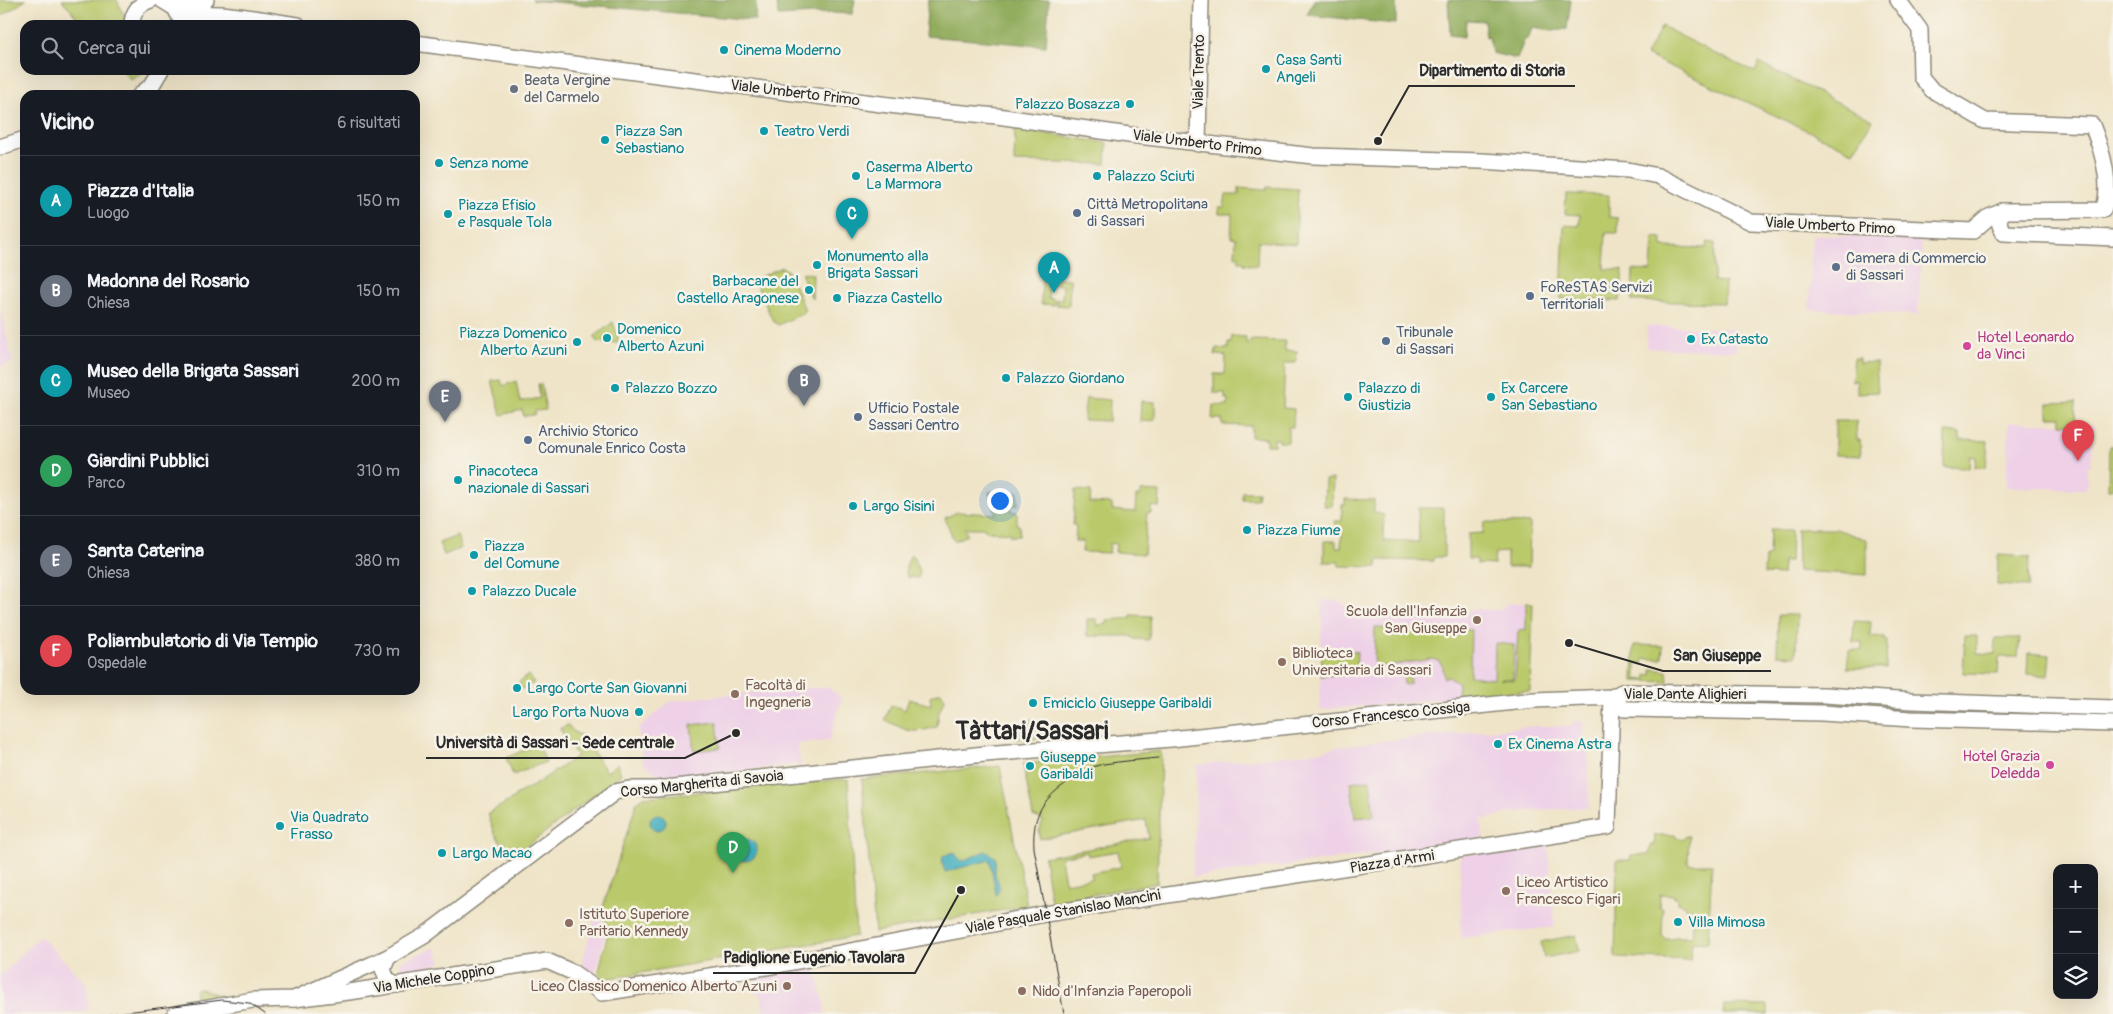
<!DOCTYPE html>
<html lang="it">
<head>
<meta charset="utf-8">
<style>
  body { margin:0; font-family:Pangolin,sans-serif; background:#242831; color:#f1f3f6 }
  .controls { position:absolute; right:15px; bottom:15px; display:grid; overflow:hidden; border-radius:10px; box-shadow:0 5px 20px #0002 }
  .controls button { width:45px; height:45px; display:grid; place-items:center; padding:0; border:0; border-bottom:1px solid #363941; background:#171b24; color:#f1f3f6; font:25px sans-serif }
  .you { position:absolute; left:999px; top:500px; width:18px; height:18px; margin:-12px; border:4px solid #fff; border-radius:50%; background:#1a73e8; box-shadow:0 0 0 8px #1a73e833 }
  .badge { display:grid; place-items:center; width:32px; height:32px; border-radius:50%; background:#d1495b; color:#fff; font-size:16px; font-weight:700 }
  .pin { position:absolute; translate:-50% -41px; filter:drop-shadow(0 1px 2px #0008) }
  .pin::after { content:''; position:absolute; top:26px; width:18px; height:15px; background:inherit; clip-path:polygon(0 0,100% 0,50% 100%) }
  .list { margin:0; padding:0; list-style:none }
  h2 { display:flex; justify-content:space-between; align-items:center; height:65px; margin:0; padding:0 20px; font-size:21px }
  h2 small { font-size:16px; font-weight:400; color:#9ea1a6 }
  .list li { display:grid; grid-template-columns:32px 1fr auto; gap:15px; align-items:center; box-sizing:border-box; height:90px; padding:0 20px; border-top:1px solid #363941 }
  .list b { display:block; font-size:19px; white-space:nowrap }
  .list p { margin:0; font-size:16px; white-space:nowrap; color:#9ea1a6 }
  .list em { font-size:16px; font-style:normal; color:#9ea1a6 }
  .icon { flex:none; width:28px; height:28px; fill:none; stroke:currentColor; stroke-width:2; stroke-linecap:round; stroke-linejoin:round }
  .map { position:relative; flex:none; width:2113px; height:1014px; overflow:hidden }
  .search { position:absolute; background:#171b24; box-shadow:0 5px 20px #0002; left:20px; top:20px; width:400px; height:55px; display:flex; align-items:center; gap:12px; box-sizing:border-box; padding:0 18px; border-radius:15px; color:#9ea1a6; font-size:19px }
  .panel { position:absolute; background:#171b24; box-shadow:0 5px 20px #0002; left:20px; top:90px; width:400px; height:605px; border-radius:15px }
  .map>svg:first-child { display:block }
  .built { fill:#eed0e7 }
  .green { fill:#bac96b; stroke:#727a4b; fill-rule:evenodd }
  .forest { fill:#93ad5f; stroke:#5f6c45 }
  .water { fill:#40adbd; stroke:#366c74 }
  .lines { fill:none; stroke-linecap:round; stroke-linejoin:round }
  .secondary-casing { stroke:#8d8879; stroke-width:18 }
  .secondary { stroke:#fff; stroke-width:15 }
  .tram { stroke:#2b2b2b; stroke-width:1 }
  .culture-dot { fill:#0f9aa8; stroke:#f7f3e8; stroke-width:2 }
  .worship-dot { fill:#6b7280; stroke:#f7f3e8; stroke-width:2 }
  .service-dot { fill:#5c6f8a; stroke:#f7f3e8; stroke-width:2 }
  .hotel-dot { fill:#d1479c; stroke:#f7f3e8; stroke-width:2 }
  .education-dot { fill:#8d6e63; stroke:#f7f3e8; stroke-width:2 }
  .labels { text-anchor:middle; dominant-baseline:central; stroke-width:5; stroke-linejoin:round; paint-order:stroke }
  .culture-label { font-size:15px; fill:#0d838f; stroke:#f7f3e8; text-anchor:start }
  .street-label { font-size:15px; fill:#2b2b2b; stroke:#f7f3e8 }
  .worship-label { font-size:15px; fill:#5b616d; stroke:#f7f3e8; text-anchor:start }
  .service-label { font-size:15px; fill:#4e5e75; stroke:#f7f3e8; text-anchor:start }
  .hotel-label { font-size:15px; fill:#b23c85; stroke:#f7f3e8; text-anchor:start }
  .education-label { font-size:15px; fill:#785e54; stroke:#f7f3e8; text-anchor:start }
  .town-label { font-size:25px; font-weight:bold; fill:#2b2b2b; stroke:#f7f3e8 }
  .leader { fill:none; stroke:#2b2b2b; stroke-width:2 }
  .callout-dot { fill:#2b2b2b; stroke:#f7f3e8; stroke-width:2 }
  .callout-label { font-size:16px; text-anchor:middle; font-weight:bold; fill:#2b2b2b; stroke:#f7f3e8; stroke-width:5; stroke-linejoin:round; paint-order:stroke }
</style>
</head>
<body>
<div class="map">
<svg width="2113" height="1014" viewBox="0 0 2113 1014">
  <rect width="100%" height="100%" fill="#f7f3e8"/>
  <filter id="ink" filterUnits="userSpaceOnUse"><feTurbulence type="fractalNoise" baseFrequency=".02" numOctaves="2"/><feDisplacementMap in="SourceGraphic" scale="10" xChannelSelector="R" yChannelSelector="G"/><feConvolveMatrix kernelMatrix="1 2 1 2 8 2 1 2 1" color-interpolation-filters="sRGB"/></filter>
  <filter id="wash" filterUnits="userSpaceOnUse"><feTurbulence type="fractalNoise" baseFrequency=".0096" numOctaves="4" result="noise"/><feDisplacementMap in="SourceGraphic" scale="20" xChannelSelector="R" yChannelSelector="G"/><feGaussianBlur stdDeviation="1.12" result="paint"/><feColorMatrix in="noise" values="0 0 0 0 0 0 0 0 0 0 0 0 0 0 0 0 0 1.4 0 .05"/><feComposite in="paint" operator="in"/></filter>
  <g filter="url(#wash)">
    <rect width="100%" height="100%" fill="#efe4c7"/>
    <g class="built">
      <polygon points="1812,235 1922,240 1918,315 1809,309"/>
      <polygon points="0,308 13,363 0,366"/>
      <polygon points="1647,326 1737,329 1736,351 1646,348"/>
      <polygon points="2009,422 2094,425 2091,465 2087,466 2086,478 2088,479 2086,489 2006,487"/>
      <polygon points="1322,600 1340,601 1347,607 1376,608 1376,611 1412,612 1412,610 1434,610 1434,613 1468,614 1469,609 1501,610 1507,603 1533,603 1530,691 1320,710"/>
      <polygon points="792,688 829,688 842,699 829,741 797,744 801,767 798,767 797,764 755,769 754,771 751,770 666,778 658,775 643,763 638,728 671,701"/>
      <polygon points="1572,721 1583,722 1583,750 1588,750 1589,807 1513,812 1481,820 1484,838 1336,859 1193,877 1197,765 1319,752 1336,747 1382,741 1535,726 1572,726"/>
      <polygon points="1548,843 1555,927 1461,938 1460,856"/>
      <polygon points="596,915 607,928 594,975 581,965"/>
      <polygon points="40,936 86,983 89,1011 59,1014 0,1014 0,976"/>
      <polygon points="435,947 441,962 405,977 399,962"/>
      <polygon points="813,968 815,969 824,1001 825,1014 764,1014 761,993 755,994 753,978"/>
    </g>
    <g class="green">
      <polygon points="0,0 26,0 0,17"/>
      <polygon points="62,0 117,0 125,18 125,25 83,25"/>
      <polygon points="1662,26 1711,52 1755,72 1759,63 1873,120 1853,152 1646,55"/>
      <polygon points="122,70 146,70 131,80"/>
      <polygon points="1015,129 1107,143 1106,164 1014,162"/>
      <polygon points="1267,187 1298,189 1296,244 1258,241 1257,266 1244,264 1244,262 1239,262 1239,256 1235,256 1236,238 1231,237 1232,214 1219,214 1219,207 1224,207 1226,195 1239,195 1239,188 1266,190"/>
      <polygon points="1566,194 1609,195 1609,217 1618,218 1618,233 1606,233 1604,269 1623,270 1620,301 1561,299 1564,225 1579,226 1580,215 1565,214"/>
      <polygon points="1653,237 1662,238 1662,247 1706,248 1707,242 1715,243 1714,281 1725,282 1724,303 1632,301 1633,270 1651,271"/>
      <polygon points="782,267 789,272 805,310 801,314 778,325 773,321 756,284 760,277"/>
      <polygon points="801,273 813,274 812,299"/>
      <polygon points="1042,278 1055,278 1055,285 1049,285 1048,298 1054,299 1054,305 1041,304"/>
      <polygon points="1057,278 1070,279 1069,306 1056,305 1056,299 1062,299 1063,286 1057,285"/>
      <polygon points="613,322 620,343 597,342 594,337"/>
      <polygon points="1232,336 1246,337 1246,343 1250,343 1250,340 1285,341 1285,351 1297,351 1296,363 1285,363 1283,408 1294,409 1293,427 1288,427 1288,442 1279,442 1279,439 1274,439 1274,445 1266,445 1266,438 1251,437 1251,426 1222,425 1222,419 1212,419 1213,405 1228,406 1228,399 1225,399 1225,393 1214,393 1214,374 1225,374 1226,356 1215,355 1216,348 1228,349 1228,343 1231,343"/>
      <polygon points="1854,358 1859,358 1859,363 1876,362 1878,392 1857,393 1857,381 1852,381"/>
      <polygon points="501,380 503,386 516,381 520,402 540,398 538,384 541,384 546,410 535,411 535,414 529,416 527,414 527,416 524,417 522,410 501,415 492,381"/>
      <polygon points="1086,398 1110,400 1109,421 1083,420"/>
      <polygon points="1141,401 1155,402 1155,420 1140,422"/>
      <polygon points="2076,402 2075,425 2061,424 2061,417 2048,417 2048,403"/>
      <polygon points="1835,421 1856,421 1857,440 1860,440 1861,456 1835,455"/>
      <polygon points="1945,432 1960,433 1960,440 1988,441 1986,467 1975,467 1976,457 1970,456 1969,468 1944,467"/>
      <polygon points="2109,446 2113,446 2113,489 2108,489"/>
      <polygon points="1333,479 1332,506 1324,506 1325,480"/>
      <polygon points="1075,490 1091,491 1090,503 1112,504 1112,510 1135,512 1136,496 1140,496 1141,491 1160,492 1159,507 1151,506 1151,513 1147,513 1144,554 1115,552 1116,544 1110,543 1109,553 1082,552 1083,541 1075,541 1076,526 1073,525"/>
      <polygon points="989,492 1018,492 1018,505 1012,506 1011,511 1017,512 1017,525 1020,526 1019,536 1010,536 1010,533 986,531 985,528 965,528 967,535 954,541 945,518 957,512 996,514"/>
      <polygon points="1242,492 1258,492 1257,499 1242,499"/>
      <polygon points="1345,499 1374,500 1374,512 1384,515 1383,541 1419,542 1418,508 1444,508 1444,557 1434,557 1434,561 1378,560 1377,567 1339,566 1339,562 1324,562 1324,541 1336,541 1336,547 1341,547 1342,529 1335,529 1335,521 1342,521 1342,505 1345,505"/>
      <polygon points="1484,522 1530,523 1529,567 1507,567 1507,552 1495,553 1494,565 1477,564 1477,559 1468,559 1468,534 1483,533"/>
      <polygon points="1797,529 1836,529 1867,540 1867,575 1798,571"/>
      <polygon points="1770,530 1791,530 1790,561 1783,561 1782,575 1764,574 1765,557 1769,556"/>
      <polygon points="457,536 461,548 444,555 439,543"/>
      <polygon points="1998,555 2029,557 2028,587 1997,585"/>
      <path d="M910,556H913L920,573L918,578L908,577C903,570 907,564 910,556Z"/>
      <polygon points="1526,603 1533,603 1530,691 1457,698 1458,682 1449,677 1444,678 1443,667 1439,661 1432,659 1374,668 1375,628 1412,629 1412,632 1430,633 1430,629 1471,630 1470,676 1494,679 1495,643 1514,645 1513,679 1499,679 1515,680 1518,631 1526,630"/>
      <polygon points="1131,615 1151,616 1149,640 1135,639 1131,636 1087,636 1087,619 1097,619 1097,625 1107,624 1108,620 1131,618"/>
      <polygon points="1778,615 1797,615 1796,656 1777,655"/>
      <polygon points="1854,621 1871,622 1870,636 1884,637 1884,640 1887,641 1886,668 1847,668 1849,650 1862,650 1862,642 1853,642"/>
      <polygon points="1965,636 1977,636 1977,653 1995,654 1995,638 2020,638 2018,657 1999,657 1998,674 1963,673"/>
      <polygon points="1634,645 1663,646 1662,659 1644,659 1643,664 1636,663 1636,679 1646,680 1647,675 1652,675 1652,669 1667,671 1668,682 1633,681"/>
      <polygon points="1322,648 1357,652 1356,674 1321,676"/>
      <polygon points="2028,653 2050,655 2048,676 2027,674"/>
      <polygon points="1403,670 1409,670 1410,684 1404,685"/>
      <polygon points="528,675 534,683 522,689 519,682"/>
      <path d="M941,692L945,699L939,712L937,727C910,734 910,732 885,720L891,705L905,710L909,699L931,705L930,696Z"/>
      <polygon points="1632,695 1717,698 1717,708 1631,704"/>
      <polygon points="1730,699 1806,700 1806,710 1730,709"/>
      <polygon points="1838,699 1897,703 1896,715 1837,710"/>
      <polygon points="1937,705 2070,711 2070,722 1937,715"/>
      <polygon points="1031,720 1045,724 1053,733 1051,737 1016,740 1013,736 1024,724 1029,725"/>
      <polygon points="717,722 720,748 694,751 691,725"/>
      <polygon points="568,725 574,732 594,742 589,746 607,772 618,763 621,775 511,858 495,834 488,813 515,798 515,795 533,786 577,756 560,729"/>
      <polygon points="538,744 546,762 513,775 506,758"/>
      <path d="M1161,751L1157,883L1051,902L1044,857L1149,838L1146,820L1040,839L1039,832L1043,820L1033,816L1023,764ZM1118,851L1121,867L1091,873L1092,878L1065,883L1061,857L1087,852L1088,856Z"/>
      <polygon points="1000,766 1027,906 875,932 862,779"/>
      <polygon points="848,779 856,936 605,979 601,977 599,971 609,928 601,913 637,802 643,797"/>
      <polygon points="1370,780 1374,816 1355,818 1351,782"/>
      <path d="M1655,835H1675L1676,838L1684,839L1686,836H1689L1688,864H1712L1708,943L1692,942L1690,960L1615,957L1617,860H1630L1631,855H1649L1650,845H1654ZM1660,894L1674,895V898H1677V903L1686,906V909H1694L1692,937H1675L1672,939H1666L1662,936L1663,908H1659Z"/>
      <polygon points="1576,935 1579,951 1544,958 1541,942"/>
      <polygon points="197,988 199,988 224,997 197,999 195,990"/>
      <polygon points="1724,1005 1768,1006 1768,1014 1723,1014"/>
    </g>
    <g class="forest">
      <polygon points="532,0 756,0 755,20"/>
      <polygon points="777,0 855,0 852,14 832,13 778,16"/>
      <polygon points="928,0 1049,0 1046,46 925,36"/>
      <polygon points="1314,0 1406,0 1396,1 1396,24 1307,15"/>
      <polygon points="1448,0 1571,0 1567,29 1551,31 1532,28 1528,39 1525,38 1517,59 1492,53 1489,36 1486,37 1484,21 1466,20 1465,36 1450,34"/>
    </g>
    <g class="water">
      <circle cx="658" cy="822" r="8"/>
      <circle cx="746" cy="850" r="11"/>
      <path d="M985,851L995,857C996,862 995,865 995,870C995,881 1004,885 996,895L990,860L945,872L942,862L943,856L954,852L960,860L963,861Z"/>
    </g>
  </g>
  <g filter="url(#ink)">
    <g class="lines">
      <defs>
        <g id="secondary">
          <polyline points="162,0 175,8 179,16"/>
          <polyline points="175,8 199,5 206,0"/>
          <path d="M180,23C185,20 192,16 198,15C219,10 274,22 298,25"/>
          <path d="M132,25C132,13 139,3 151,0"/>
          <path d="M415,43L824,97L930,110L997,116L1129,135L1313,156L1481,161L1628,170L1658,176L1751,222L1973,231L1989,217L2003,211L2103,210C2113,185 2102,150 2092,125L1985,121L1932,90L1921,77L1920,30L1898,0"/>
          <polyline points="140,95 152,85 161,70"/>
          <polyline points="1198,144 1201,0"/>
          <polyline points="0,147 25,139"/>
          <path d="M2003,211C1998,220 1998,224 2004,233L2113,238"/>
          <polyline points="1612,697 1624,709 1630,709 1822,713 1911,719 2113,724"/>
          <polyline points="388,957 383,969 387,980 396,985"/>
          <polyline points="294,999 388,957 424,936 615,792 629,789 656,789 985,754 1171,739 1534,700 1612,697 1622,692 1825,695 1912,701 2113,708"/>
          <polyline points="175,1014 253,1000 294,999 356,991 547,961 572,972 602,993 772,966 1045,914 1608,827 1612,697"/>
        </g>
      </defs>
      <use href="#secondary" class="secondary-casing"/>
      <use href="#secondary" class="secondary"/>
      <g class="tram">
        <polyline points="110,1014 222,1000 249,1003 265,1014"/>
        <path d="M1064,1014L1034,848C1032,812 1044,798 1072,779C1082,772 1092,766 1104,764C1122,761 1140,760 1158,758"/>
      </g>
    </g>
  </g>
  <g class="culture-dot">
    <circle cx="724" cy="50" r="5"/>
    <circle cx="1266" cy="69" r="5"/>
    <circle cx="1130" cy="104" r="5"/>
    <circle cx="764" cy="131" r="5"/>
    <circle cx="605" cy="140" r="5"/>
    <circle cx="439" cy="163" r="5"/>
    <circle cx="856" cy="176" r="5"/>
    <circle cx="1097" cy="176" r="5"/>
    <circle cx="448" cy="214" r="5"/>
    <circle cx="817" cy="265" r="5"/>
    <circle cx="809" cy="290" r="5"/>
    <circle cx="837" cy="298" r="5"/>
    <circle cx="607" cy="338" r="5"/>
    <circle cx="1691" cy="339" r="5"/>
    <circle cx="577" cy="342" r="5"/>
    <circle cx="1006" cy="378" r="5"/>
    <circle cx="615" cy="388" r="5"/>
    <circle cx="1348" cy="397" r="5"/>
    <circle cx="1491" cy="397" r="5"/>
    <circle cx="458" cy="480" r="5"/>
    <circle cx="853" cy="506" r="5"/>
    <circle cx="1247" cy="530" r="5"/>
    <circle cx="474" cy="555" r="5"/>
    <circle cx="472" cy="591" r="5"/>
    <circle cx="517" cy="688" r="5"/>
    <circle cx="1033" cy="703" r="5"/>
    <circle cx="639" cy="712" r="5"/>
    <circle cx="1498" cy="744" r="5"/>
    <circle cx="1030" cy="766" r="5"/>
    <circle cx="280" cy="826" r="5"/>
    <circle cx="442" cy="853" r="5"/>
    <circle cx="1678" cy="922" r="5"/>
  </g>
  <circle class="worship-dot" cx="514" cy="89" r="5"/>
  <g class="service-dot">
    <circle cx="1077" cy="213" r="5"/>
    <circle cx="1836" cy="267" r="5"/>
    <circle cx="1530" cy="296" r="5"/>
    <circle cx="1386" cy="341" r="5"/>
    <circle cx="858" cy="417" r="5"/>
    <circle cx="528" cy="440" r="5"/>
  </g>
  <g class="hotel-dot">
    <circle cx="1967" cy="346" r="5"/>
    <circle cx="2050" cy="765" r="5"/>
  </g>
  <g class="education-dot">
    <circle cx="1477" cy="620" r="5"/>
    <circle cx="1282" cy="662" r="5"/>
    <circle cx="735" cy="694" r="5"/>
    <circle cx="1506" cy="891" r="5"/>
    <circle cx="569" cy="923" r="5"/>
    <circle cx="787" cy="986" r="5"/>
    <circle cx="1022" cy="991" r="5"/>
  </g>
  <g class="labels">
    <g class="culture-label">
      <text x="734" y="50">Cinema Moderno</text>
      <text x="1276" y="60">Casa Santi<tspan x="1276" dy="17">Angeli</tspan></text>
      <text x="1120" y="104" text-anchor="end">Palazzo Bosazza</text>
      <text x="615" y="131">Piazza San<tspan x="615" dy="17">Sebastiano</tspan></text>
      <text x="774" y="131">Teatro Verdi</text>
      <text x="449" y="163">Senza nome</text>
      <text x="866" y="167">Caserma Alberto<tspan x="866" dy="17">La Marmora</tspan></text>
      <text x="1107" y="176">Palazzo Sciuti</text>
      <text x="458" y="205">Piazza Efisio<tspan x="458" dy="17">e Pasquale Tola</tspan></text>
      <text x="827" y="256">Monumento alla<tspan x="827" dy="17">Brigata Sassari</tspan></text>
      <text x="799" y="281" text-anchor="end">Barbacane del<tspan x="799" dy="17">Castello Aragonese</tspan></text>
      <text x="847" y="298">Piazza Castello</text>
      <text x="617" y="329">Domenico<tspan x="617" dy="17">Alberto Azuni</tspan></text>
      <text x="567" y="333" text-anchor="end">Piazza Domenico<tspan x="567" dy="17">Alberto Azuni</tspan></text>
      <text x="1701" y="339">Ex Catasto</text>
      <text x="1016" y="378">Palazzo Giordano</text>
      <text x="625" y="388">Palazzo Bozzo</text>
      <text x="1358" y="388">Palazzo di<tspan x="1358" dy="17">Giustizia</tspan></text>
      <text x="1501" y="388">Ex Carcere<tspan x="1501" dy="17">San Sebastiano</tspan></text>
      <text x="468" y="471">Pinacoteca<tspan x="468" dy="17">nazionale di Sassari</tspan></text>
      <text x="863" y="506">Largo Sisini</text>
      <text x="1257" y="530">Piazza Fiume</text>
      <text x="484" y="546">Piazza<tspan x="484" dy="17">del Comune</tspan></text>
      <text x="482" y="591">Palazzo Ducale</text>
      <text x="527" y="688">Largo Corte San Giovanni</text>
      <text x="1043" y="703">Emiciclo Giuseppe Garibaldi</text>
      <text x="629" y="712" text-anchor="end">Largo Porta Nuova</text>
      <text x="1508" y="744">Ex Cinema Astra</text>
      <text x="1040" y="757">Giuseppe<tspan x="1040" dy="17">Garibaldi</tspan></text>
      <text x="290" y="817">Via Quadrato<tspan x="290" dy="17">Frasso</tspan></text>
      <text x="452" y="853">Largo Macao</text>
      <text x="1688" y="922">Villa Mimosa</text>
    </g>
    <g class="street-label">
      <text transform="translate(1199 72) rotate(-89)">Viale Trento</text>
      <text transform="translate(795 93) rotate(7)">Viale Umberto Primo</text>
      <text transform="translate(1197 143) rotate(7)">Viale Umberto Primo</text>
      <text transform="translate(1830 226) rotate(3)">Viale Umberto Primo</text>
      <text x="1685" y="694">Viale Dante Alighieri</text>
      <text transform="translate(1391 715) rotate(-6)">Corso Francesco Cossiga</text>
      <text transform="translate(702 784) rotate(-6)">Corso Margherita di Savoia</text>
      <text transform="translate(1392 862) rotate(-9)">Piazza d'Armi</text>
      <text transform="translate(1063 912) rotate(-10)">Viale Pasquale Stanislao Mancini</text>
      <text transform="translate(434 979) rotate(-9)">Via Michele Coppino</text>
    </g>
    <g class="worship-label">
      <text x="524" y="80">Beata Vergine<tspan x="524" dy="17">del Carmelo</tspan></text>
    </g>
    <g class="service-label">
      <text x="1087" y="204">Città Metropolitana<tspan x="1087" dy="17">di Sassari</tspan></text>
      <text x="1846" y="258">Camera di Commercio<tspan x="1846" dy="17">di Sassari</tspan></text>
      <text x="1540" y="287">FoReSTAS Servizi<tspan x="1540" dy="17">Territoriali</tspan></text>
      <text x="1396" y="332">Tribunale<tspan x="1396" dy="17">di Sassari</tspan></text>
      <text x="868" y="408">Ufficio Postale<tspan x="868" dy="17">Sassari Centro</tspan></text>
      <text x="538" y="431">Archivio Storico<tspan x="538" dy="17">Comunale Enrico Costa</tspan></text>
    </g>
    <g class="hotel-label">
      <text x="1977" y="337">Hotel Leonardo<tspan x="1977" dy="17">da Vinci</tspan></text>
      <text x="2040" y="756" text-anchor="end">Hotel Grazia<tspan x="2040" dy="17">Deledda</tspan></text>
    </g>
    <g class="education-label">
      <text x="1467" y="611" text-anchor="end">Scuola dell'Infanzia<tspan x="1467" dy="17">San Giuseppe</tspan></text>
      <text x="1292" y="653">Biblioteca<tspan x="1292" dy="17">Universitaria di Sassari</tspan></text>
      <text x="745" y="685">Facoltà di<tspan x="745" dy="17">Ingegneria</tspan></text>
      <text x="1516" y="882">Liceo Artistico<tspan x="1516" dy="17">Francesco Figari</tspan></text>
      <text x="579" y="914">Istituto Superiore<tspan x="579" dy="17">Paritario Kennedy</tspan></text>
      <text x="777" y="986" text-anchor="end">Liceo Classico Domenico Alberto Azuni</text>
      <text x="1032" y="991">Nido d'Infanzia Paperopoli</text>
    </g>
    <g class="town-label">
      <text x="1032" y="731">Tàttari/Sassari</text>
    </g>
  </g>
  <path class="leader" d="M1378 141L1409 86H1575M1569 643L1663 671H1771M736 733L685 758H426M961 890L915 973H713"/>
  <g class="callout-dot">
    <circle cx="1378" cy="141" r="5"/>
    <circle cx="1569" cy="643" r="5"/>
    <circle cx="736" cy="733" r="5"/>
    <circle cx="961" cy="890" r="5"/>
  </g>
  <g class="callout-label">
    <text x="1492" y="76">Dipartimento di Storia</text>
    <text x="1717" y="661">San Giuseppe</text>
    <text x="555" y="748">Università di Sassari - Sede centrale</text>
    <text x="814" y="963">Padiglione Eugenio Tavolara</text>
  </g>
</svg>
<div class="controls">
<button>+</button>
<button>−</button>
<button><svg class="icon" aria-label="layers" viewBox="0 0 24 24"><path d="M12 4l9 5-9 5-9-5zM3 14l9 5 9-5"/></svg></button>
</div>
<div class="you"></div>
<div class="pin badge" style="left:1054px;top:293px;background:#0f9aa8">A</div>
<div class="pin badge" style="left:804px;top:406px;background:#6b7280">B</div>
<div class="pin badge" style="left:852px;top:239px;background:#0f9aa8">C</div>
<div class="pin badge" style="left:733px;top:873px;background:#2e9e5b">D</div>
<div class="pin badge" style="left:445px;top:422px;background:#6b7280">E</div>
<div class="pin badge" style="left:2078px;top:461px;background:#e0444e">F</div>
<div class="search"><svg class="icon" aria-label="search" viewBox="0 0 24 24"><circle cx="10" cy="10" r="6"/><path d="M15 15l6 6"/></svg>Cerca qui</div>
<section class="panel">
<h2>Vicino<small>6 risultati</small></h2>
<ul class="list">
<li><span class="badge" style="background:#0f9aa8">A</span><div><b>Piazza d'Italia</b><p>Luogo</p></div><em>150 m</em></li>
<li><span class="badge" style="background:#6b7280">B</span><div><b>Madonna del Rosario</b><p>Chiesa</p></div><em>150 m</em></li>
<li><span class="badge" style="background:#0f9aa8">C</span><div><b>Museo della Brigata Sassari</b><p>Museo</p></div><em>200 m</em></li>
<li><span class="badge" style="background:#2e9e5b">D</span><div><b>Giardini Pubblici</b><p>Parco</p></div><em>310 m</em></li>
<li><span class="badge" style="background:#6b7280">E</span><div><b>Santa Caterina</b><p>Chiesa</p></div><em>380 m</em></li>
<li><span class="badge" style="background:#e0444e">F</span><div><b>Poliambulatorio di Via Tempio</b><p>Ospedale</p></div><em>730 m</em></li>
</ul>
</section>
</div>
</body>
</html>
